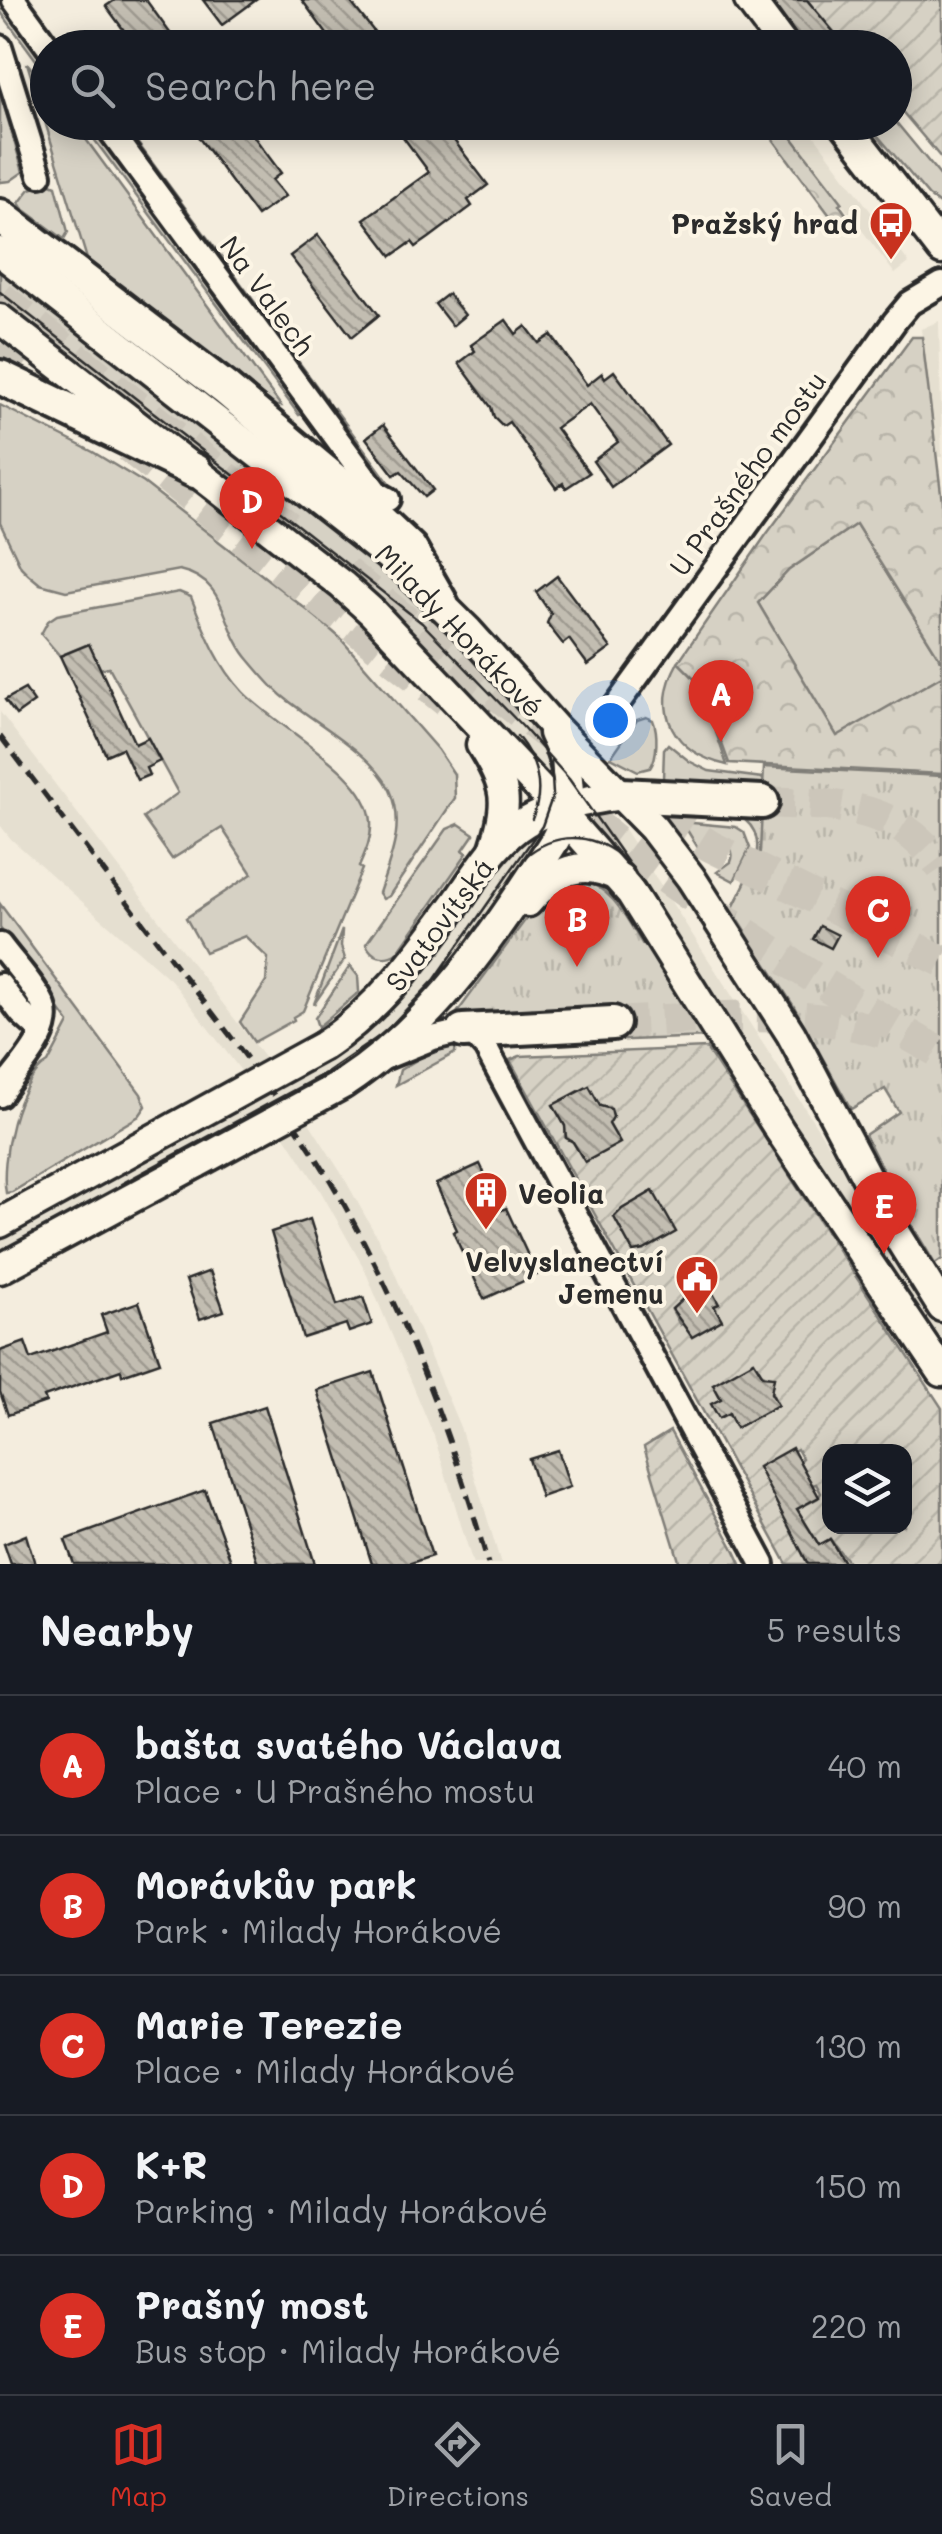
<!DOCTYPE html>
<html lang="en">
<head>
<meta charset="utf-8">
<style>
  body { margin:0; font-family:Mali,sans-serif; background:#242831; color:#f1f3f6 }
  .controls { position:absolute; right:30px; bottom:30px; display:grid; overflow:hidden; border-radius:20px; box-shadow:0 5px 25px #0003 }
  .controls button { width:90px; height:90px; display:grid; place-items:center; padding:0; border:0; border-bottom:2px solid #363941; background:#171b24; color:#f1f3f6; font:50px sans-serif }
  .you { position:absolute; left:610px; top:720px; width:35px; height:35px; margin:-25px; border:8px solid #fff; border-radius:50%; background:#1a73e8; box-shadow:0 0 0 15px #1a73e833 }
  .badge { display:grid; place-items:center; width:65px; height:65px; border-radius:50%; background:#d93025; color:#fff; font-size:32px; font-weight:700 }
  .pin { position:absolute; translate:-50% -82px; filter:drop-shadow(0 2px 5px #0008) }
  .pin::after { content:''; position:absolute; top:52px; width:35px; height:30px; background:inherit; clip-path:polygon(0 0,100% 0,50% 100%) }
  .list { margin:0; padding:0; list-style:none }
  h2 { display:flex; justify-content:space-between; align-items:center; height:130px; margin:0; padding:0 40px; font-size:42px }
  h2 small { font-size:32px; font-weight:400; color:#9ea1a6 }
  .list li { display:grid; grid-template-columns:65px 1fr auto; gap:30px; align-items:center; box-sizing:border-box; height:140px; padding:0 40px; border-top:2px solid #363941 }
  .list b { display:block; font-size:38px; white-space:nowrap }
  .list p { margin:0; font-size:32px; white-space:nowrap; color:#9ea1a6 }
  .list em { font-size:32px; font-style:normal; color:#9ea1a6 }
  .icon { flex:none; width:55px; height:55px; fill:none; stroke:currentColor; stroke-width:2; stroke-linecap:round; stroke-linejoin:round }
  .map { position:relative; flex:none; width:942px; height:1564px; overflow:hidden }
  .search { position:absolute; background:#171b24; box-shadow:0 5px 25px #0003; left:30px; right:30px; top:30px; height:110px; display:flex; align-items:center; gap:25px; box-sizing:border-box; padding:0 35px; border-radius:55px; color:#9ea1a6; font-size:38px }
  .sheet { height:830px; background:#171b24 }
  nav { display:flex; justify-content:space-around; align-items:center; box-sizing:border-box; height:140px; border-top:2px solid #363941; background:#171b24; font-size:28px; color:#9ea1a6 }
  nav a { display:grid; justify-items:center; gap:5px }
  nav .on { color:#d93025 }
  .map>svg:first-child { display:block }
  .built { fill:#e5dfd0 }
  .grass { fill:#d6d1c4; stroke:#807e78; stroke-width:2.5 }
  .forest { fill:url(#forest-crowns); stroke:#807e78; stroke-width:2.5 }
  .park { fill:url(#park-tufts); stroke:#807e78; stroke-width:2.5 }
  .garden { fill:url(#garden-furrows); stroke:#807e78; stroke-width:2.5; fill-rule:evenodd }
  .building { fill:url(#building-back-hatch); stroke:#2b2b2b; stroke-width:2.5 }
  .lines { fill:none; stroke-linecap:round; stroke-linejoin:round }
  .highway-tunnel { stroke:#ccc6ba; stroke-width:32; stroke-dasharray:32 16; stroke-linecap:butt }
  .minor-casing { stroke:#2b2b2b; stroke-width:30 }
  .major-casing { stroke:#2b2b2b; stroke-width:35 }
  .highway-casing { stroke:#2b2b2b; stroke-width:40 }
  .minor { stroke:#fcf5e5; stroke-width:22 }
  .major { stroke:#fcf5e5; stroke-width:28 }
  .highway { stroke:#fcf5e5; stroke-width:32 }
  .tram { stroke:#2b2b2b; stroke-width:2.5 }
  .rail { stroke:#2b2b2b; stroke-width:5; stroke-dasharray:15 8; stroke-linecap:butt }
  .major-bridge-casing { stroke:#2b2b2b; stroke-width:35; stroke-linecap:butt }
  .major-bridge { stroke:#fcf5e5; stroke-width:28 }
  .labels { text-anchor:middle; dominant-baseline:central; stroke-width:8; stroke-linejoin:round; paint-order:stroke }
  .poi-label { font-size:28px; font-weight:bold; fill:#2b2b2b; stroke:#fcf5e5; text-anchor:end }
  .street-label { font-size:28px; fill:#2b2b2b; stroke:#fcf5e5 }
</style>
</head>
<body>
<div class="map">
<svg width="942" height="1564" viewBox="0 0 942 1564">
  <defs>
    <pattern id="forest-crowns" width="20" height="18" patternUnits="userSpaceOnUse" patternTransform="scale(2.5)"><rect width="20" height="18" fill="#d6d1c4"/><path d="M2 6a3 3 0 1 1 6 0M12 15a3 3 0 1 1 6 0" fill="none" stroke="#b8b4a9"/></pattern>
    <pattern id="park-tufts" width="24" height="20" patternUnits="userSpaceOnUse" patternTransform="scale(2.5)"><rect width="24" height="20" fill="#d6d1c4"/><path d="M3 7l-1-3M5 7V3M7 7l1-3M15 17l-1-3M17 17v-4M19 17l1-3" fill="none" stroke="#b8b4a9"/></pattern>
    <pattern id="garden-furrows" width="10" height="10" patternUnits="userSpaceOnUse" patternTransform="scale(2.5)"><rect width="10" height="10" fill="#d6d1c4"/><path d="M-1 1l2-2M0 10L10 0M9 11l2-2" fill="none" stroke="#b8b4a9"/></pattern>
    <pattern id="building-back-hatch" width="6" height="6" patternUnits="userSpaceOnUse" patternTransform="scale(2.5)"><rect width="6" height="6" fill="#c2bdb1"/><path d="M-1 5l2 2M0 0l6 6M5-1l2 2" fill="none" stroke="#9e9a90"/></pattern>
  </defs>
  <rect width="100%" height="100%" fill="#f4edde"/>
  <filter id="ink" filterUnits="userSpaceOnUse"><feTurbulence type="fractalNoise" baseFrequency=".01" numOctaves="2"/><feDisplacementMap in="SourceGraphic" scale="20" xChannelSelector="R" yChannelSelector="G"/><feConvolveMatrix kernelMatrix="1 2 1 2 8 2 1 2 1" color-interpolation-filters="sRGB"/></filter>
  <g filter="url(#ink)">
    <g class="built">
      <polygon points="781,123 805,123 909,263 895,274"/>
      <polygon points="939,321 942,457 937,457 921,329"/>
      <polygon points="508,693 552,746 560,799 515,739 488,712"/>
      <polygon points="0,712 282,1081 385,1012 421,972 512,844 551,822 528,859 409,1014 363,1054 293,1097 343,1176 388,1257 460,1427 501,1564 473,1564 434,1436 364,1268 320,1190 268,1110 0,1256 0,1235 245,1076 171,980 11,839 0,825"/>
      <polygon points="577,817 622,826 942,1320 942,1355 632,874"/>
    </g>
    <g class="grass">
      <polygon points="6,6 47,58 47,75 0,11"/>
      <polygon points="27,63 47,87 48,122 74,123 281,406 276,406 87,259"/>
      <polygon points="0,92 23,172 10,181 0,182"/>
      <polygon points="895,121 942,178 942,206 929,196 867,123"/>
      <polygon points="82,123 95,123 309,412 299,415"/>
      <polygon points="114,123 123,123 326,399 320,403"/>
      <polygon points="49,183 56,186 68,232 64,239 22,208 19,203 30,189"/>
      <polygon points="0,264 406,584 511,691 483,716 0,306"/>
      <path d="M0,405L93,452L144,483L316,617L339,637L438,750L454,774L455,798L389,896L383,899L379,893C390,860 406,824 390,790C372,752 313,722 281,695C270,685 260,673 250,661C220,628 230,581 179,570L66,591L40,584L28,574L21,567L0,523Z"/>
      <polygon points="334,408 390,484 383,483 328,413"/>
      <polygon points="856,524 942,662 942,676 837,737 758,603 789,570"/>
      <path d="M179,592L191,597C205,632 217,664 243,692C276,727 369,773 371,822C372,838 365,853 359,867L362,869L303,1011L293,1017L294,1020L254,1042L240,1022L266,982L268,958L245,936L205,952L186,918L252,874L222,828L172,859L143,818L178,793L109,667L100,669L88,644L60,656L41,634L48,621L57,615Z"/>
      <path d="M678,662L700,684L727,765C674,753 650,712 678,662Z"/>
      <path d="M646,717L653,720C658,732 658,757 650,768L638,771L611,757L637,720Z"/>
      <path d="M668,744L689,761L709,771L762,778L809,853L742,925L732,909C744,884 774,844 745,820L761,821L763,784L663,779L664,749Z"/>
      <path d="M682,822L736,827L744,832L750,848L734,881L717,872L731,862C735,852 730,844 720,841L700,851Z"/>
      <path d="M459,824L474,834L463,850L467,853L397,953C384,961 372,957 366,944L447,829Z"/>
      <path d="M0,904L141,1094L146,1106L139,1116L12,1192L6,1193C0,1162 16,1080 48,1063L69,1023L0,928Z"/>
      <polygon points="342,930 341,946 345,959 314,1004"/>
      <polygon points="350,966 358,976 359,992 318,1027 315,1018"/>
      <polygon points="456,1042 455,1053 396,1085 400,1070 428,1053"/>
    </g>
    <g class="forest">
      <polygon points="761,123 781,123 842,202 839,204 856,228 848,224 840,229"/>
      <polygon points="912,337 922,337 942,501 942,662 856,524 789,570 758,603 837,736 942,676 942,774 729,763 700,684 678,662 766,535"/>
    </g>
    <g class="park">
      <polygon points="764,767 942,776 942,1259 935,1264 903,1210 865,1135 899,1112 885,1089 851,1109 793,1005 732,910 760,852"/>
      <path d="M580,880C613,887 626,918 643,945L651,947L709,1037L520,1044L496,1050L494,1046L612,1007L550,1010L451,1021L537,904L554,888Z"/>
    </g>
    <g class="garden">
      <polygon points="807,0 942,0 942,159 895,103 894,48 847,47"/>
      <path d="M706,1048L942,1408V1564H850L830,1539L803,1554L808,1564H787L510,1060L520,1056ZM554,1105L609,1107L613,1114L608,1122L619,1143L585,1162L572,1140L565,1137L566,1128ZM653,1191L633,1251L614,1217L622,1209ZM710,1289L718,1304L680,1325L672,1310L682,1304V1298L690,1293L695,1297ZM761,1373L772,1379L770,1388L777,1405L737,1427L728,1413L712,1404L721,1399L713,1384ZM797,1449L802,1458L799,1461L812,1485L816,1484L821,1493L818,1498L786,1515L793,1451ZM830,1452H904V1526H830Z"/>
      <polygon points="670,1431 735,1551 741,1564 680,1564 644,1447"/>
    </g>
    <g class="building">
      <polygon points="115,0 146,0 181,48 137,48 106,6"/>
      <polygon points="203,0 256,0 222,25"/>
      <polygon points="302,0 349,0 387,48 337,48"/>
      <polygon points="771,0 807,0 847,48 806,48"/>
      <polygon points="187,122 243,122 281,173 272,180 285,196 257,216"/>
      <polygon points="392,122 440,122 488,185 468,200 472,206 429,238 416,247 412,242 392,256 364,219 429,172"/>
      <polygon points="318,235 379,315 352,337 290,256"/>
      <polygon points="448,294 465,315 452,326 435,304"/>
      <polygon points="506,320 516,334 526,326 539,343 551,335 587,385 602,373 605,378 614,371 668,445 611,487 593,461 618,442 590,404 556,428 589,473 566,488 563,483 556,488 509,422 503,426 494,417 491,407 459,363 475,351 471,345"/>
      <polygon points="383,425 433,490 424,497 401,471 394,475 366,438"/>
      <polygon points="557,576 611,648 588,665 569,639 563,644 552,630 547,623 551,614 536,592"/>
      <polygon points="89,644 135,744 148,738 160,761 146,768 149,775 137,780 122,748 106,755 60,656"/>
      <polygon points="25,689 34,702 16,715 5,700"/>
      <polygon points="820,926 838,935 831,948 813,939"/>
      <polygon points="589,1086 600,1106 611,1109 613,1117 609,1124 620,1143 585,1162 573,1142 566,1138 565,1126 553,1105"/>
      <polygon points="480,1164 502,1210 506,1208 537,1275 484,1299 453,1232 457,1230 436,1184"/>
      <polygon points="653,1191 676,1232 644,1250 633,1252 614,1217 622,1209"/>
      <polygon points="310,1219 337,1305 363,1297 372,1324 349,1332 346,1324 303,1338 271,1232"/>
      <polygon points="210,1271 224,1311 200,1319 186,1280"/>
      <polygon points="710,1288 719,1304 714,1306 722,1320 692,1337 672,1309 688,1294"/>
      <polygon points="139,1302 160,1362 122,1375 121,1370 44,1397 46,1402 8,1415 0,1392 0,1351 25,1342 31,1359 107,1332 101,1315"/>
      <polygon points="754,1361 763,1376 774,1377 771,1393 778,1405 736,1428 729,1413 719,1418 711,1404 721,1399 713,1384"/>
      <polygon points="373,1372 432,1556 408,1564 372,1564 317,1390"/>
      <polygon points="265,1406 315,1564 258,1564 213,1423"/>
      <polygon points="792,1448 819,1497 797,1509 819,1545 830,1539 845,1564 808,1564 758,1467"/>
      <polygon points="558,1450 570,1487 541,1497 529,1459"/>
      <polygon points="205,1490 232,1564 74,1564 65,1540"/>
      <polygon points="26,1535 35,1564 11,1564 4,1544"/>
    </g>
    <g class="lines">
      <g class="highway-tunnel">
        <polyline points="0,297 299,535"/>
        <polyline points="0,345 79,408"/>
        <polyline points="129,447 446,701"/>
        <polyline points="345,572 564,748"/>
        <polyline points="620,789 710,846 942,961"/>
        <path d="M553,790C674,891 805,976 942,1054"/>
        <path d="M762,802C835,805 896,801 942,868"/>
        <path d="M613,1023C704,1019 794,1006 882,1032"/>
      </g>
      <defs>
        <g id="minor">
          <polyline points="14,0 49,48"/>
          <polyline points="0,47 40,175"/>
          <polyline points="104,122 377,493 388,499"/>
          <polyline points="613,710 895,321 910,303 942,284"/>
          <path d="M0,945C14,964 33,983 43,1004C57,1034 14,1071 0,1095"/>
          <polyline points="0,985 21,1013 42,1032"/>
          <polyline points="386,1057 433,1038 463,1031 476,1037 486,1048 763,1564"/>
        </g>
        <g id="major">
          <polyline points="749,0 785,48"/>
          <polyline points="843,122 942,250"/>
          <polyline points="0,252 404,568 468,631 556,729 653,828 691,878 791,1034 897,1235 942,1307"/>
          <polyline points="0,319 342,585 372,612 539,788 631,893 780,1131 942,1372"/>
          <path d="M481,745C507,787 510,801 494,849"/>
          <path d="M528,902C555,871 581,857 620,878"/>
          <path d="M323,1046C380,1008 417,957 457,902C477,874 496,840 526,822C555,805 589,800 621,795"/>
          <path d="M343,1084C435,1024 497,931 555,840C576,804 571,769 553,733"/>
          <polyline points="0,1223 177,1126"/>
          <polyline points="0,1269 197,1163"/>
        </g>
        <g id="highway">
          <polyline points="0,216 226,389 358,500 410,549 441,603"/>
          <polyline points="0,377 195,471"/>
          <polyline points="621,795 762,802"/>
          <polyline points="463,1031 613,1023"/>
        </g>
      </defs>
      <use href="#minor" class="minor-casing"/>
      <use href="#major" class="major-casing"/>
      <use href="#highway" class="highway-casing"/>
      <use href="#minor" class="minor"/>
      <use href="#major" class="major"/>
      <use href="#highway" class="highway"/>
      <g class="tram">
        <polyline points="0,292 422,623 522,726 569,779 657,904"/>
        <path d="M517,736C537,760 545,789 532,819"/>
        <path d="M525,857C554,832 590,832 620,856"/>
        <polyline points="121,1184 327,1072 384,1033 435,979 542,826 553,795 551,759"/>
      </g>
      <path class="rail" d="M0,736C61,816 123,896 184,976C240,1048 296,1120 341,1199C405,1314 453,1438 488,1564"/>
      <defs>
        <g id="major-bridge">
          <polyline points="177,1126 323,1046"/>
          <polyline points="197,1163 343,1084"/>
        </g>
      </defs>
      <use href="#major-bridge" class="major-bridge-casing"/>
      <use href="#major-bridge" class="major-bridge"/>
    </g>
  </g>
  <defs>
    <symbol id="bus-pin" viewBox="-11 -11 22 30"><path d="M0 17L-7.5 6A9.5 9.5 0 1 1 7.5 6Z" fill="#c8321e" stroke="#fcf5e5"/><path d="M-5-6H5V4H4V6H2V4H-2V6H-4V4H-5ZM-3.5-4V0h7V-4ZM-3.5 1.2v1.5H-2V1.2ZM2 1.2v1.5H3.5V1.2Z" fill="#fff"/></symbol>
    <symbol id="building-pin" viewBox="-11 -11 22 30"><path d="M0 17L-7.5 6A9.5 9.5 0 1 1 7.5 6Z" fill="#c8321e" stroke="#fcf5e5"/><path d="M-4-6H4V6H1V3H-1V6H-4ZM-2.5-4.3h1.7v1.8h-1.7ZM.8-4.3h1.7v1.8H.8ZM-2.5-1h1.7V.8h-1.7ZM.8-1h1.7V.8H.8Z" fill="#fff"/></symbol>
    <symbol id="civic-pin" viewBox="-11 -11 22 30"><path d="M0 17L-7.5 6A9.5 9.5 0 1 1 7.5 6Z" fill="#c8321e" stroke="#fcf5e5"/><path d="M-.6-6.5H3V-4.5H.6V-3L4-1V1h2V6H-6V1h2V-1L-.6-3ZM-1.2 2.5V6h2.4V2.5Z" fill="#fff"/></symbol>
  </defs>
  <g fill-rule="evenodd">
    <use href="#bus-pin" x="866" y="198" width="50" height="68"/>
    <use href="#building-pin" x="461" y="1168" width="50" height="68"/>
    <use href="#civic-pin" x="672" y="1252" width="50" height="68"/>
  </g>
  <g class="labels">
    <g class="poi-label">
      <text x="858" y="223">Pražský hrad</text>
      <text x="518" y="1193" text-anchor="start">Veolia</text>
      <text x="664" y="1261">Velvyslanectví<tspan x="664" dy="32">Jemenu</tspan></text>
    </g>
    <g class="street-label">
      <text transform="translate(268 295) rotate(54)">Na Valech</text>
      <text transform="translate(747 473) rotate(-54)">U Prašného mostu</text>
      <text transform="translate(460 630) rotate(46)">Milady Horákové</text>
      <text transform="translate(439 924) rotate(-53)">Svatovítská</text>
    </g>
  </g>
</svg>
<div class="controls">
<button><svg class="icon" aria-label="layers" viewBox="0 0 24 24"><path d="M12 4l9 5-9 5-9-5zM3 14l9 5 9-5"/></svg></button>
</div>
<div class="you"></div>
<div class="pin badge" style="left:721px;top:742px">A</div>
<div class="pin badge" style="left:577px;top:967px">B</div>
<div class="pin badge" style="left:878px;top:958px">C</div>
<div class="pin badge" style="left:252px;top:549px">D</div>
<div class="pin badge" style="left:884px;top:1254px">E</div>
<div class="search"><svg class="icon" aria-label="search" viewBox="0 0 24 24"><circle cx="10" cy="10" r="6"/><path d="M15 15l6 6"/></svg>Search here</div>
</div>
<section class="sheet">
<h2>Nearby<small>5 results</small></h2>
<ul class="list">
<li><span class="badge">A</span><div><b>bašta svatého Václava</b><p>Place · U Prašného mostu</p></div><em>40 m</em></li>
<li><span class="badge">B</span><div><b>Morávkův park</b><p>Park · Milady Horákové</p></div><em>90 m</em></li>
<li><span class="badge">C</span><div><b>Marie Terezie</b><p>Place · Milady Horákové</p></div><em>130 m</em></li>
<li><span class="badge">D</span><div><b>K+R</b><p>Parking · Milady Horákové</p></div><em>150 m</em></li>
<li><span class="badge">E</span><div><b>Prašný most</b><p>Bus stop · Milady Horákové</p></div><em>220 m</em></li>
</ul>
</section>
<nav>
<a class="on"><svg class="icon" aria-label="map" viewBox="0 0 24 24"><path d="M3 6l6-2 6 2 6-2v14l-6 2-6-2-6 2zM9 4v14M15 6v14"/></svg>Map</a>
<a><svg class="icon" aria-label="directions" viewBox="0 0 24 24"><path d="M12 3l9 9-9 9-9-9zM9 14v-3h6M13 9l2 2-2 2"/></svg>Directions</a>
<a><svg class="icon" aria-label="saved" viewBox="0 0 24 24"><path d="M7 4h10v16l-5-4-5 4z"/></svg>Saved</a>
</nav>
</body>
</html>
